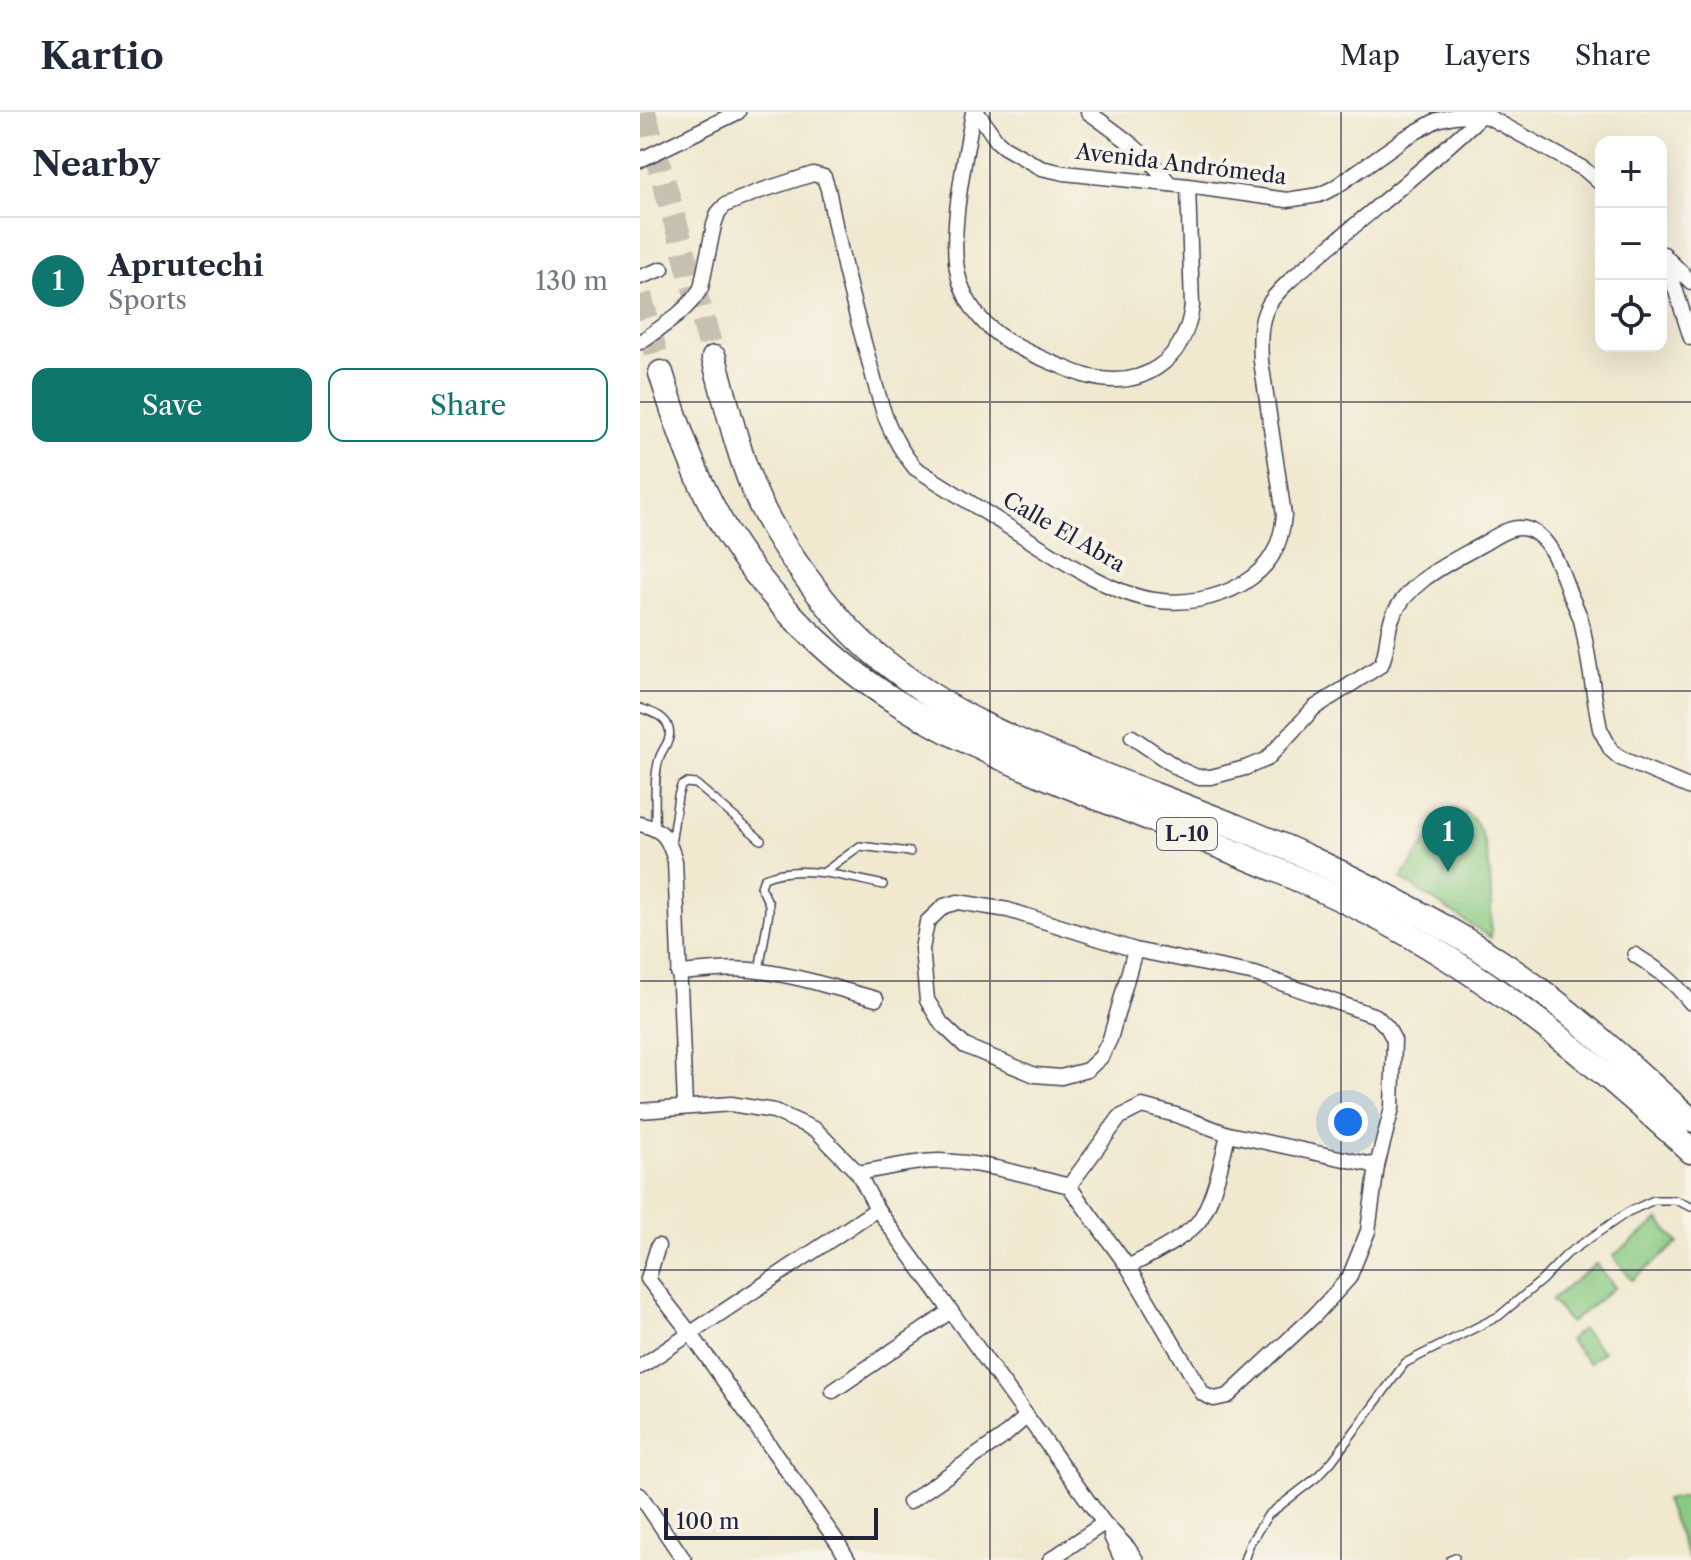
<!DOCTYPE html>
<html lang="en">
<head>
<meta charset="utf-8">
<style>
  body { margin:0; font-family:"Libre Caslon Text",serif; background:#f6f6f7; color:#1f2937 }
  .controls { position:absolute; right:24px; top:24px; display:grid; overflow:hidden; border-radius:16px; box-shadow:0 8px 32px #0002 }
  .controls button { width:72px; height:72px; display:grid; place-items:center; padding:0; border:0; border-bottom:2px solid #e0e1e3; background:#fff; color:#1f2937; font:40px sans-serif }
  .scale { position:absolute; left:24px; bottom:20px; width:214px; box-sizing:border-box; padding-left:8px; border:4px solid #22223b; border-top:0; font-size:22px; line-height:28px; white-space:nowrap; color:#22223b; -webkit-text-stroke:6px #f7f3e8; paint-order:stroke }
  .you { position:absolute; left:708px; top:1010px; width:28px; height:28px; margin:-20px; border:6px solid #fff; border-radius:50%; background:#1a73e8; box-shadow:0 0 0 12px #1a73e833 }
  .badge { display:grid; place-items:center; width:52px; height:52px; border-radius:50%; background:#0f766e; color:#fff; font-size:26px; font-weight:700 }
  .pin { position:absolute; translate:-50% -66px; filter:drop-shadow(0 2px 4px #0008) }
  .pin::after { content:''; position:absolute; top:42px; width:28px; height:24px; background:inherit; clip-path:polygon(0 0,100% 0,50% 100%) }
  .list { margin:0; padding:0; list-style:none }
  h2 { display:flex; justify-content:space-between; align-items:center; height:104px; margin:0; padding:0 32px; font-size:34px }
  h2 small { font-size:26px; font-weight:400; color:#747a83 }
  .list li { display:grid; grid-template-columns:52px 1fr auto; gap:24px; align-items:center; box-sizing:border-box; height:128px; padding:0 32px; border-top:2px solid #e0e1e3 }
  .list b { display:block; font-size:30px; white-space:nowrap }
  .list p { margin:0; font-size:26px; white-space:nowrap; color:#747a83 }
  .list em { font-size:26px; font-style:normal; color:#747a83 }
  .actions { display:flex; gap:16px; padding:24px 32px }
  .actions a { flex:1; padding:18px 0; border:2px solid #0f766e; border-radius:16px; text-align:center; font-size:28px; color:#0f766e }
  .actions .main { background:#0f766e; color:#fff }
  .icon { flex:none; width:44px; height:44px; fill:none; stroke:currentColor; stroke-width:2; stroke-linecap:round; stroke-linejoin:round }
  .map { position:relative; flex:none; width:1051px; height:1448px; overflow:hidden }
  header { display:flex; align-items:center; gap:48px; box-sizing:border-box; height:112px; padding:0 40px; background:#fff; border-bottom:2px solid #e0e1e3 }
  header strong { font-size:38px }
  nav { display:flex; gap:44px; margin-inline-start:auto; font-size:28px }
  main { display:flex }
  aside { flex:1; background:#fff }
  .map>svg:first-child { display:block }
  .green { fill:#8aca82; stroke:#56765e; stroke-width:2 }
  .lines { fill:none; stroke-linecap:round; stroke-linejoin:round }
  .motorway-tunnel { stroke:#c7c0b1; stroke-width:24; stroke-dasharray:24 12; stroke-linecap:butt }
  .service-casing { stroke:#414051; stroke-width:10 }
  .minor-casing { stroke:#414051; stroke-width:17 }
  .motorway-casing { stroke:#414051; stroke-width:27 }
  .service { stroke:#fff; stroke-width:7 }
  .minor { stroke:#fff; stroke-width:14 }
  .motorway { stroke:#fff; stroke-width:24 }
  .grid { fill:none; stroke:#22223b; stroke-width:2; stroke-opacity:0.55 }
  .labels { text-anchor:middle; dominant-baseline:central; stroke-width:8; stroke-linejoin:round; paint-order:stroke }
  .shield { fill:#f7f3e8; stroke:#62616f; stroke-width:2 }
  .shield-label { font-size:20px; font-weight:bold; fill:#22223b }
  .street-label { font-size:22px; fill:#22223b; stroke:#f7f3e8 }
</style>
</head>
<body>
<header>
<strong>Kartio</strong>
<nav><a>Map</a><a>Layers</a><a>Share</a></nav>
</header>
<main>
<aside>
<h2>Nearby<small></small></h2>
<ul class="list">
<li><span class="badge">1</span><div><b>Aprutechi</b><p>Sports</p></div><em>130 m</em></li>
</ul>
<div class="actions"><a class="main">Save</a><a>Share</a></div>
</aside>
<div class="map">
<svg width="1051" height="1448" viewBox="0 0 1051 1448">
  <rect width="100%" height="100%" fill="#f7f3e8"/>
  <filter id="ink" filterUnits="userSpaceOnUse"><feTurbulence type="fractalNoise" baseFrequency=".0125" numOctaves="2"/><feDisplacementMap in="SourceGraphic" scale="16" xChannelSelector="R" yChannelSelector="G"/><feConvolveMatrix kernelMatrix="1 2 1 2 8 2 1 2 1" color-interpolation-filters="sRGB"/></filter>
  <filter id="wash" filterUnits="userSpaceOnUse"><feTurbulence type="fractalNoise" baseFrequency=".006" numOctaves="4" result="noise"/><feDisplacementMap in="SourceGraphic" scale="32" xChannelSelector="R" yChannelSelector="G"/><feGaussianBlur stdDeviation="1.8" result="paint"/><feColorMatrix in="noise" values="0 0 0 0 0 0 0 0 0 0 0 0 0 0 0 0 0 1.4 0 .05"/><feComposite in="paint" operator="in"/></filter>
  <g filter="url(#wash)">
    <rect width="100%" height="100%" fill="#f0e8cf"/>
    <g class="green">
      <path d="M810,696C815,697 824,699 828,702C855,725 851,794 851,826L761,767Z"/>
      <polygon points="1019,1108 1038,1131 992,1168 973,1144"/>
      <polygon points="956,1152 975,1175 930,1211 911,1188"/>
      <polygon points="942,1217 963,1240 949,1251 929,1228"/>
      <polygon points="1051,1383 1051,1448 1049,1448 1025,1388"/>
    </g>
  </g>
  <g filter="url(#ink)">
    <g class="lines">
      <g class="motorway-tunnel">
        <polyline points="4,0 74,246"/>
        <polyline points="0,183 21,261"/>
      </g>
      <defs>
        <g id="service">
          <path d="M0,596C11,600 26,604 29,617C32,629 22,636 19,647C13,668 16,694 15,716"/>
          <polyline points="31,733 38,684 41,674 46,671 56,672 121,728"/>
          <polyline points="184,760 220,734 270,740"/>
          <path d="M119,859L129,800V792L121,775L124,766C158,751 208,765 243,773"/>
          <polyline points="604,1448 610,1431 628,1403 676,1366 692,1349 765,1251 859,1204 902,1168 927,1142 988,1100 1014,1088 1035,1088 1051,1095"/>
          <polyline points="810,1448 815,1445"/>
        </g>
        <g id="minor">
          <path d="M333,0C326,44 306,128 320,170C336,217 370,233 413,251C424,255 435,261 447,264C502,279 545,249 552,194L548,74"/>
          <polyline points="337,0 357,29 364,35 401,56 424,61 548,74 647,88 679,83 694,76 765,26 797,8 814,4 843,2 944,57 961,72"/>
          <path d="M448,0C480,23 505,40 530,72"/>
          <polyline points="0,48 98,0"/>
          <polyline points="1024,142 1051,226"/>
          <polyline points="1029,148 1051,170"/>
          <polyline points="0,165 22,157"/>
          <path d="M0,230C23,214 47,200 61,176L74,113L78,101L85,93L117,80L173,62L184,65L188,77C198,131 211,185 226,238C239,284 244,319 275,356C311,379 347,401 383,424C420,447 471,482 514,488C543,493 576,487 602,472C630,455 641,435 644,403L621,249C620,231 619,210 628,194C638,175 672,150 689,135C741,91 794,49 843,2"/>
          <path d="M492,625L539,657L557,665H571L605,656L627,647L674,596L741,553C748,539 746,521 752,506C767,470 809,451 841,433C852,427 866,416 879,416C909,416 921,459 929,480C933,489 938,499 941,508C949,544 953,581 960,617L971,638L980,646L1051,676"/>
          <path d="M0,712C24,718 28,725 35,749L45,995"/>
          <path d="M995,843C1020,859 1032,867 1051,891"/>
          <path d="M38,861C65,859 93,855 120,859C159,864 198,877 236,887"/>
          <polyline points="0,999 91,992 134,999 176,1018 218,1061 237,1097 464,1411 488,1436 496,1448"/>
          <path d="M218,1061C244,1057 272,1049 299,1049C343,1050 386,1063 429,1074L488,1155L563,1282L574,1287L588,1284L675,1203L709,1166L728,1119L737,1054L752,996L754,928L747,915L736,904L615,862L495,838L368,798L318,790L304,794L287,810L282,837L287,888L301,911L325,934L395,963L421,965L447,958L461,945L470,927L495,838"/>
          <polyline points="429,1074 480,1005 502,994 536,1003 588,1022 737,1054"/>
          <polyline points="18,1134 8,1167 51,1222 198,1431 208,1448"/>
          <path d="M488,1155C507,1145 550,1124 561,1106C575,1083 582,1048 588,1022"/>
          <polyline points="0,1255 237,1097"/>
          <polyline points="193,1279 311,1199"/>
          <polyline points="0,1383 44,1448"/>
          <polyline points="269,1390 363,1325 387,1304"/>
          <polyline points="471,1424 482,1448"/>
          <polyline points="410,1448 464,1411"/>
        </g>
        <g id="motorway">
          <path d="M74,246C86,289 96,334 113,376C126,408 146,438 166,465C188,495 211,523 240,546C270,570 304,593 338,610C372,628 409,642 445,656C523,687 604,715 680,751C760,789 839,831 909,885C959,923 1004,967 1051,1008"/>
          <path d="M21,261C38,316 57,372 88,422C130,489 195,553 263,594C318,628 379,654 438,678C535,717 635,753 729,801C848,862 953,948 1051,1039"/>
        </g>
      </defs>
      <use href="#service" class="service-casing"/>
      <use href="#minor" class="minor-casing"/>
      <use href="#motorway" class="motorway-casing"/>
      <use href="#service" class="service"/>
      <use href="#minor" class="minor"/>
      <use href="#motorway" class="motorway"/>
    </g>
  </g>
  <path class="grid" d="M350,0V1448M701,0V1448M0,290H1051M0,579H1051M0,869H1051M0,1158H1051"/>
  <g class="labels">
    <rect class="shield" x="517" y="706" width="60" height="32" rx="6"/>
    <g class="shield-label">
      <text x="547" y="722">L-10</text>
    </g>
    <g class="street-label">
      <text transform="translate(541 52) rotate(7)">Avenida Andrómeda</text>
      <text transform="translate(424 420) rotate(30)">Calle El Abra</text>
    </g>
  </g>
</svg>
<div class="controls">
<button>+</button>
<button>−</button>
<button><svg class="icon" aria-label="locate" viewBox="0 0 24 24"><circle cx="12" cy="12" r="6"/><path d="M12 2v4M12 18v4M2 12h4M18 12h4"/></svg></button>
</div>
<div class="scale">100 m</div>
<div class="you"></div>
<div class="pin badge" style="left:808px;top:760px">1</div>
</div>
</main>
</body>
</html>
